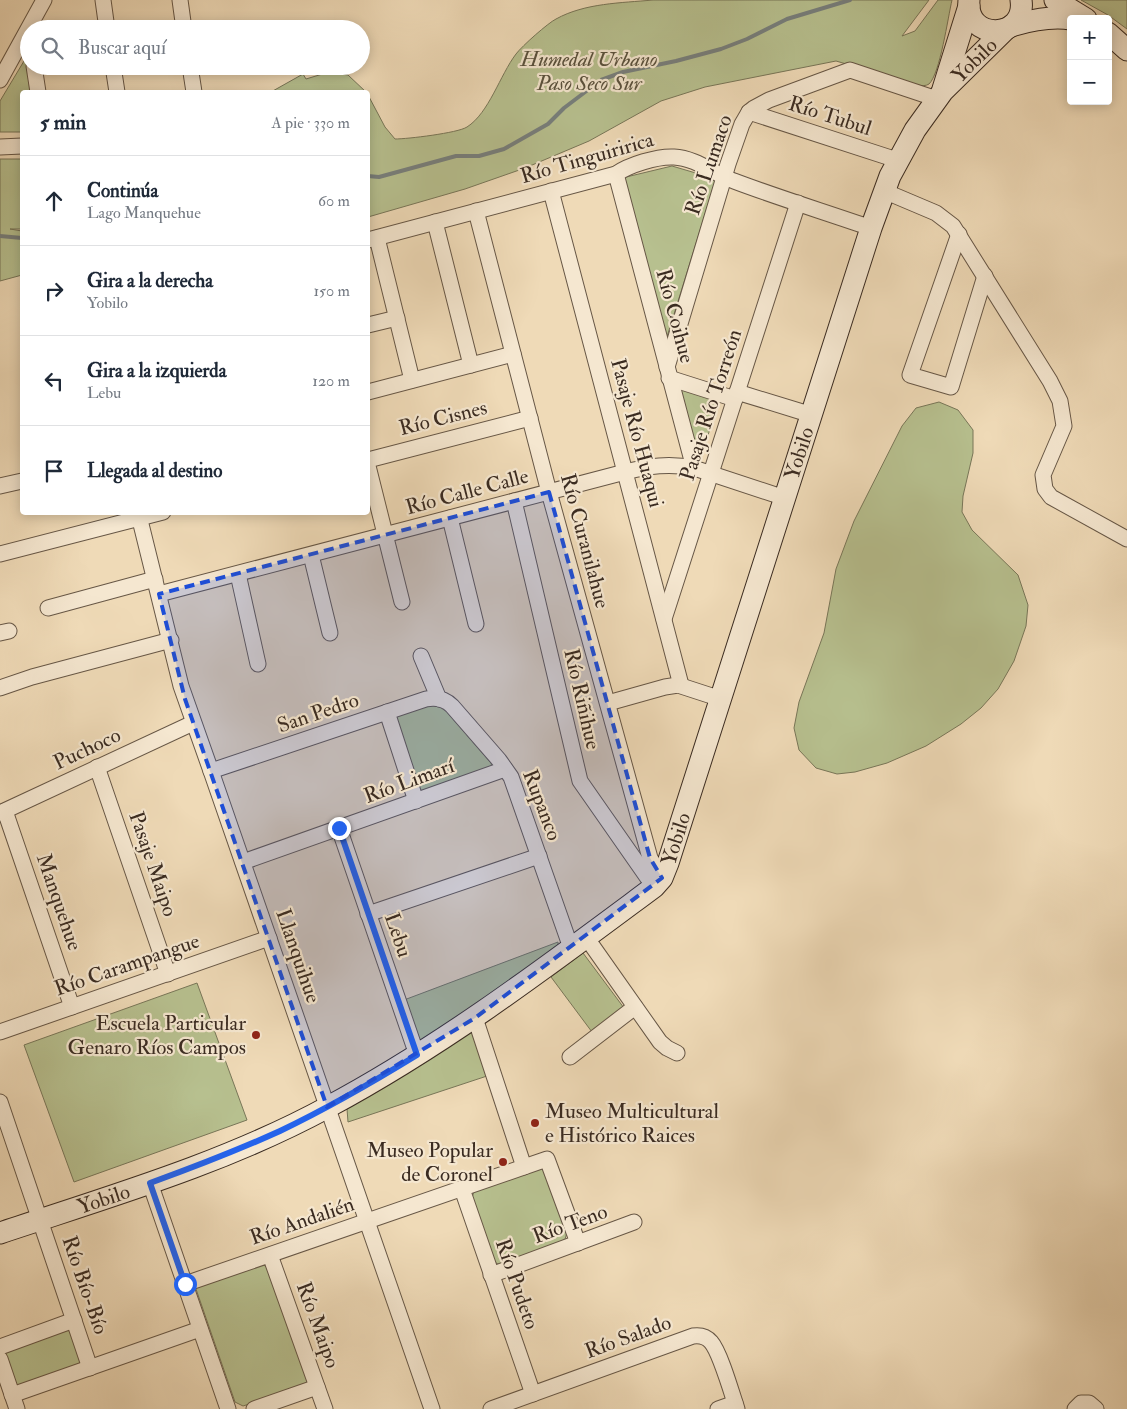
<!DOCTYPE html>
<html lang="es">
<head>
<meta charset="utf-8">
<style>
  body { margin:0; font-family:"IM FELL Double Pica",serif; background:#f6f6f7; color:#1f2937 }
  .controls { position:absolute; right:15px; top:15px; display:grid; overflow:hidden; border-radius:5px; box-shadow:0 2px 12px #0003 }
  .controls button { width:45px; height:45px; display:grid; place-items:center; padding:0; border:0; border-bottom:1px solid #e0e1e3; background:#fff; color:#1f2937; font:25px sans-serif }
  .stop { position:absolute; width:15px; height:15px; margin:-11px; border:4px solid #2563eb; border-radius:50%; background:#fff }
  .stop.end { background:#2563eb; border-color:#fff; box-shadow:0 1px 5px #0008 }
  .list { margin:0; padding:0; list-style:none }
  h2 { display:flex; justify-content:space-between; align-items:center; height:65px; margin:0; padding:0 20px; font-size:21px }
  h2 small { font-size:16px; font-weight:400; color:#747a83 }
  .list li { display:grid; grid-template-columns:32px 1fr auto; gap:15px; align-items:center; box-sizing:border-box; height:90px; padding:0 20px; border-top:1px solid #e0e1e3 }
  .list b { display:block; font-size:19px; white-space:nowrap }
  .list p { margin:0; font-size:16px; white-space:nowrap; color:#747a83 }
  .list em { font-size:16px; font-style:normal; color:#747a83 }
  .icon { flex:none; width:28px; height:28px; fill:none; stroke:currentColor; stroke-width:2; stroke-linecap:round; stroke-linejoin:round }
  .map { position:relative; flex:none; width:1127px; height:1409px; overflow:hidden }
  .search { position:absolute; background:#fff; box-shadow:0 2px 12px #0003; left:20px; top:20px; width:350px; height:55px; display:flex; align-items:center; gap:12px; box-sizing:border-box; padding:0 18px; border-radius:28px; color:#747a83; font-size:19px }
  .panel { position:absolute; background:#fff; box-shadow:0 2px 12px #0003; left:20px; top:90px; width:350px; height:425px; border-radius:5px }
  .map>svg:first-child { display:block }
  .green { fill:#b7c08f; stroke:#787658 }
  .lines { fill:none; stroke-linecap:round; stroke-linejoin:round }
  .stream { stroke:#777f7d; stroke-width:4 }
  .minor-casing { stroke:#675746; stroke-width:17 }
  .secondary-casing { stroke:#3a2b21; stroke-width:23 }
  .minor { stroke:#f5e7d0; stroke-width:15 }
  .secondary { stroke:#f5e7d0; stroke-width:21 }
  .route { stroke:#2563eb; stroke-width:6 }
  .marked { fill:#1d4ed8; fill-opacity:0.2; stroke:#1d4ed8; stroke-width:4; stroke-dasharray:10 6; stroke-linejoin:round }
  .poi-dot { fill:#8f2418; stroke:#f5e7d0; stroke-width:2 }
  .labels { text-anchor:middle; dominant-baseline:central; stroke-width:4.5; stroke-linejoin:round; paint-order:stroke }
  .park-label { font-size:21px; font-style:italic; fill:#59503c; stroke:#f5e7d0 }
  .street-label { font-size:21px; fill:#3a2b21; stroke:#f5e7d0 }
  .poi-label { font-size:21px; fill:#3a2b21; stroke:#f5e7d0; text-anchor:end }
</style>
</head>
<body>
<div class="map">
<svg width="1127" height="1409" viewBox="0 0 1127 1409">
  <rect width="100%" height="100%" fill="#efdab7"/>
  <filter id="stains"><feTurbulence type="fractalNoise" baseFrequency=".004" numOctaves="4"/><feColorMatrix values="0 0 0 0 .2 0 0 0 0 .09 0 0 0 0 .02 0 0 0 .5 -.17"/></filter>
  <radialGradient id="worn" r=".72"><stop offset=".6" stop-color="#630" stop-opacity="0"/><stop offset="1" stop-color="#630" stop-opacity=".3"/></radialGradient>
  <g class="green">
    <path d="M653,0H929L902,36L915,31L938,0H952C948,17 940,74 929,84C926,86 922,86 918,85L836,61L705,87L661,101L589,141L525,168L465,189L368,217V95L385,127L395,139C407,139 458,133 467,127C489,113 500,75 516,54C522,46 548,23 556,19C585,3 621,3 653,0Z"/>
    <polygon points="1081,0 1127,0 1127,29 1108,15"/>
    <polygon points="27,56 32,92 22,92 22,132 0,132 0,101"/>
    <polygon points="329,72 348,75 366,92 271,92 303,74 306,79"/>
    <polygon points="0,159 22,159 22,229 10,229 22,231 22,275 0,281"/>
    <polygon points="672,166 716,179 666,340 622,178"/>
    <polygon points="681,388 714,399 717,407 702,454 692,451 677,397"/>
    <polygon points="939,402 958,410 973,430 973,453 963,496 962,512 972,530 1018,575 1028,605 1026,626 1014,661 998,689 981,708 961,724 926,746 887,763 855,772 837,774 816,768 799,750 794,728 799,702 824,633 836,569 854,521 902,426 916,408"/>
    <polygon points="424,704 442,706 491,763 492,767 419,792 396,718 399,714"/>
    <polygon points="558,942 558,949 418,1044 404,1000"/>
    <polygon points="583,953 624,1008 592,1032 551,977"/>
    <polygon points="197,983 247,1120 74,1182 24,1045"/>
    <polygon points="473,1031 487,1076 348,1122 347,1109"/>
    <polygon points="539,1167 547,1171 567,1232 564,1243 501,1266 493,1261 472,1198 475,1188"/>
    <polygon points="262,1264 270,1269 308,1380 306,1386 243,1406 235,1402 196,1289 199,1284"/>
    <polygon points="65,1329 73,1333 81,1359 78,1366 20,1388 13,1385 3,1356 7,1350"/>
  </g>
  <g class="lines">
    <g class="stream">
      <polyline points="368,176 379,177 456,156 479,156 504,149 548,124 564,108 601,80 623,72 676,61 721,49 747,39 787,19 850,0"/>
      <polyline points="0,236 22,238"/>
    </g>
    <defs>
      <g id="minor">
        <polyline points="103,0 107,29"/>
        <polyline points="180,0 184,29"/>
        <polyline points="34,66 38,92"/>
        <polyline points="113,66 117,92"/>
        <polyline points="190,66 194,92"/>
        <polyline points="0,80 44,0"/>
        <polyline points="749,112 897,160"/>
        <polyline points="0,147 22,146"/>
        <polyline points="616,174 694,468"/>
        <polyline points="551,191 681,685"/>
        <polyline points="884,191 936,213 953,226 1050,381 1060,401 1064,426 1043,475 1045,489 1051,497 1127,539"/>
        <polyline points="476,211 549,492 650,858 662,878"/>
        <polyline points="435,222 471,365"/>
        <polyline points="959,234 910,375 951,387 985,276"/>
        <polyline points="377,238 412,380"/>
        <path d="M368,240L616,174C629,165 657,156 674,157C696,158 714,174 734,181C779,198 825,212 871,228"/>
        <polyline points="368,325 397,318"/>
        <polyline points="667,367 728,164 742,124 749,112 754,108 769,100 850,70 937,99"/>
        <polyline points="669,378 735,399"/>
        <polyline points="368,392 513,354"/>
        <polyline points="737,392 812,415"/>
        <polyline points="368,460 530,418"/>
        <polyline points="368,466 402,602"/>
        <polyline points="0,486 22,481"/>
        <polyline points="514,501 580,781 654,887"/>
        <polyline points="138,512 181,686 211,771 432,1409"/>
        <polyline points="450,518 476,624"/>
        <polyline points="0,554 163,512"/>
        <polyline points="311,555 330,633"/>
        <polyline points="238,574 258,664"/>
        <path d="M159,594L625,472C649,466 669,463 694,468L785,498"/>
        <polyline points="48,608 155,579"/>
        <polyline points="664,619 798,203"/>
        <polyline points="0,633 9,631"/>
        <polyline points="421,656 439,699"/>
        <polyline points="0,688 32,677 171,640"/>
        <polyline points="608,703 665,687 678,685 721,699"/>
        <polyline points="387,712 416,801"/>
        <polyline points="97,767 168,974"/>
        <path d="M211,771L426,699C436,697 445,699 452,706L499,760L511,777L571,948"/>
        <polyline points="5,811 72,1007"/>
        <polyline points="0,813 193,723"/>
        <polyline points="339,828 417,1055"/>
        <polyline points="243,862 505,769"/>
        <polyline points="368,914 539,856"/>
        <polyline points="586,937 660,1042 667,1048 677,1053"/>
        <polyline points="475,1018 524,1167"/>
        <polyline points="0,1032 269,938"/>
        <polyline points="570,1057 635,1007"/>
        <polyline points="0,1102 90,1368"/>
        <polyline points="150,1183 228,1409"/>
        <polyline points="462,1189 533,1394"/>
        <polyline points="270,1255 325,1409"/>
        <polyline points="491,1275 634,1222"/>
        <polyline points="185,1284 547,1159 578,1243"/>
        <polyline points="0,1347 74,1320"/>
        <polyline points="0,1359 17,1409"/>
        <polyline points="12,1395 200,1329"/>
        <polyline points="254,1409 317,1387"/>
        <path d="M491,1409L693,1336C700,1335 706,1336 711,1342C720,1352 732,1394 737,1409"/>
        <polyline points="718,1409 735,1403"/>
        <polyline points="1075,1409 1081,1403 1089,1403 1096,1409"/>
      </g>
      <g id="secondary">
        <path d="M969,0C965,42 1027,40 1021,0"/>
        <polyline points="1055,0 1086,19"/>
        <path d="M1011,26C1031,20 1050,16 1071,19"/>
        <polyline points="1108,33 1127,50"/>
        <polyline points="943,89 969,6"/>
        <path id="s1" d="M0,1233C111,1196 225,1163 328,1107C444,1045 549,965 654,887L662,878L668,863L871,228L890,176L915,130L943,91L1006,29"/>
      </g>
    </defs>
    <use href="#minor" class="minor-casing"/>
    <use href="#secondary" class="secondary-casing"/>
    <use href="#minor" class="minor"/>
    <use href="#secondary" class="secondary"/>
  </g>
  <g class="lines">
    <path class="route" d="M185,1284L150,1183C194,1167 238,1150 280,1131C328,1108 373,1082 417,1055L339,828"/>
  </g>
  <path class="marked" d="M549,492L650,858L662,878L475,1018L327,1107L185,699L159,594Z"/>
  <g class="poi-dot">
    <circle cx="256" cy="1035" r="5"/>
    <circle cx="535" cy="1123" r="5"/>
    <circle cx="503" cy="1162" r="5"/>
  </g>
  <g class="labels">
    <g class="park-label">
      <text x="589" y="59">Humedal Urbano<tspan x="589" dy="24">Paso Seco Sur</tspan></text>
    </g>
    <g class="street-label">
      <text stroke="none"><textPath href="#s1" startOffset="1640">Yobilo</textPath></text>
      <text transform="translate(830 116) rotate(18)">Río Tubul</text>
      <text transform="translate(587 158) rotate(-16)">Río Tinguiririca</text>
      <text transform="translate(709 165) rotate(-71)">Río Lumaco</text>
      <text transform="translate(675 316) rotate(75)">Río Coihue</text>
      <text transform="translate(711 405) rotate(-72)">Pasaje Río Torreón</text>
      <text transform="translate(443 418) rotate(-14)">Río Cisnes</text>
      <text transform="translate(637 433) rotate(75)">Pasaje Río Huaqui</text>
      <text stroke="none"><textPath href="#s1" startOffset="1204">Yobilo</textPath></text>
      <text transform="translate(467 492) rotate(-15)">Río Calle Calle</text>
      <text transform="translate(585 541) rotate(75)">Río Curanilahue</text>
      <text transform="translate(582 699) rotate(77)">Río Riñihue</text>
      <text transform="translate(318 713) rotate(-19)">San Pedro</text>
      <text transform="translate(87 749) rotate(-25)">Puchoco</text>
      <text transform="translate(409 781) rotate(-20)">Río Limarí</text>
      <text transform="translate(542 805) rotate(69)">Rupanco</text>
      <text stroke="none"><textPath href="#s1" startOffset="799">Yobilo</textPath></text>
      <text transform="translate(153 864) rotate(71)">Pasaje Maipo</text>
      <text transform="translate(59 902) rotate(71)">Manquehue</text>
      <text transform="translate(398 935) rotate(71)">Lebu</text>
      <text transform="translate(298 956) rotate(71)">Llanquihue</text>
      <text transform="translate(127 965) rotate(-19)">Río Carampangue</text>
      <text stroke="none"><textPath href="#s1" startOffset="109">Yobilo</textPath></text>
      <text transform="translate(302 1221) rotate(-19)">Río Andalién</text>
      <text transform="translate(570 1224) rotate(-20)">Río Teno</text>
      <text transform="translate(517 1284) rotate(71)">Río Pudeto</text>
      <text transform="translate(85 1285) rotate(71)">Río Bío-Bío</text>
      <text transform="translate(318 1325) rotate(70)">Río Maipo</text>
      <text transform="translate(628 1337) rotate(-20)">Río Salado</text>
    </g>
    <g class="poi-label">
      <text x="246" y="1023">Escuela Particular<tspan x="246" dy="24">Genaro Ríos Campos</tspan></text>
      <text x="545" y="1111" text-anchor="start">Museo Multicultural<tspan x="545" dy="24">e Histórico Raices</tspan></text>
      <text x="493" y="1150">Museo Popular<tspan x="493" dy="24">de Coronel</tspan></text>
    </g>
  </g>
  <rect width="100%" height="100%" filter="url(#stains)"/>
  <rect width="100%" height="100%" fill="url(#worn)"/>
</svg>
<div class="controls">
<button>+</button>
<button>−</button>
</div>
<div class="stop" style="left:185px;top:1284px"></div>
<div class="stop end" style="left:339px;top:828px"></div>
<div class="search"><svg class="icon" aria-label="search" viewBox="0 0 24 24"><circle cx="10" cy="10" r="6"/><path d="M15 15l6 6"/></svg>Buscar aquí</div>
<section class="panel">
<h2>5 min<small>A pie · 330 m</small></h2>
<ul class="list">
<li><svg class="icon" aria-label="ahead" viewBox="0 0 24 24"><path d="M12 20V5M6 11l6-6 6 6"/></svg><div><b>Continúa</b><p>Lago Manquehue</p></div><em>60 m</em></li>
<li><svg class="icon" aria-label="right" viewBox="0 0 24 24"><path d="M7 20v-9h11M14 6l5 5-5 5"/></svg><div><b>Gira a la derecha</b><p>Yobilo</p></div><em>150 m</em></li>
<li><svg class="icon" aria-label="left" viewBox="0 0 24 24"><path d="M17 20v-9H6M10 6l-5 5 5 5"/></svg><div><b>Gira a la izquierda</b><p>Lebu</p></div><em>120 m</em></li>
<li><svg class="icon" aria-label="arrive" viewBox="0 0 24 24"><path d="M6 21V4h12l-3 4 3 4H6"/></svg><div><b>Llegada al destino</b></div></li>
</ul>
</section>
</div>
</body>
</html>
